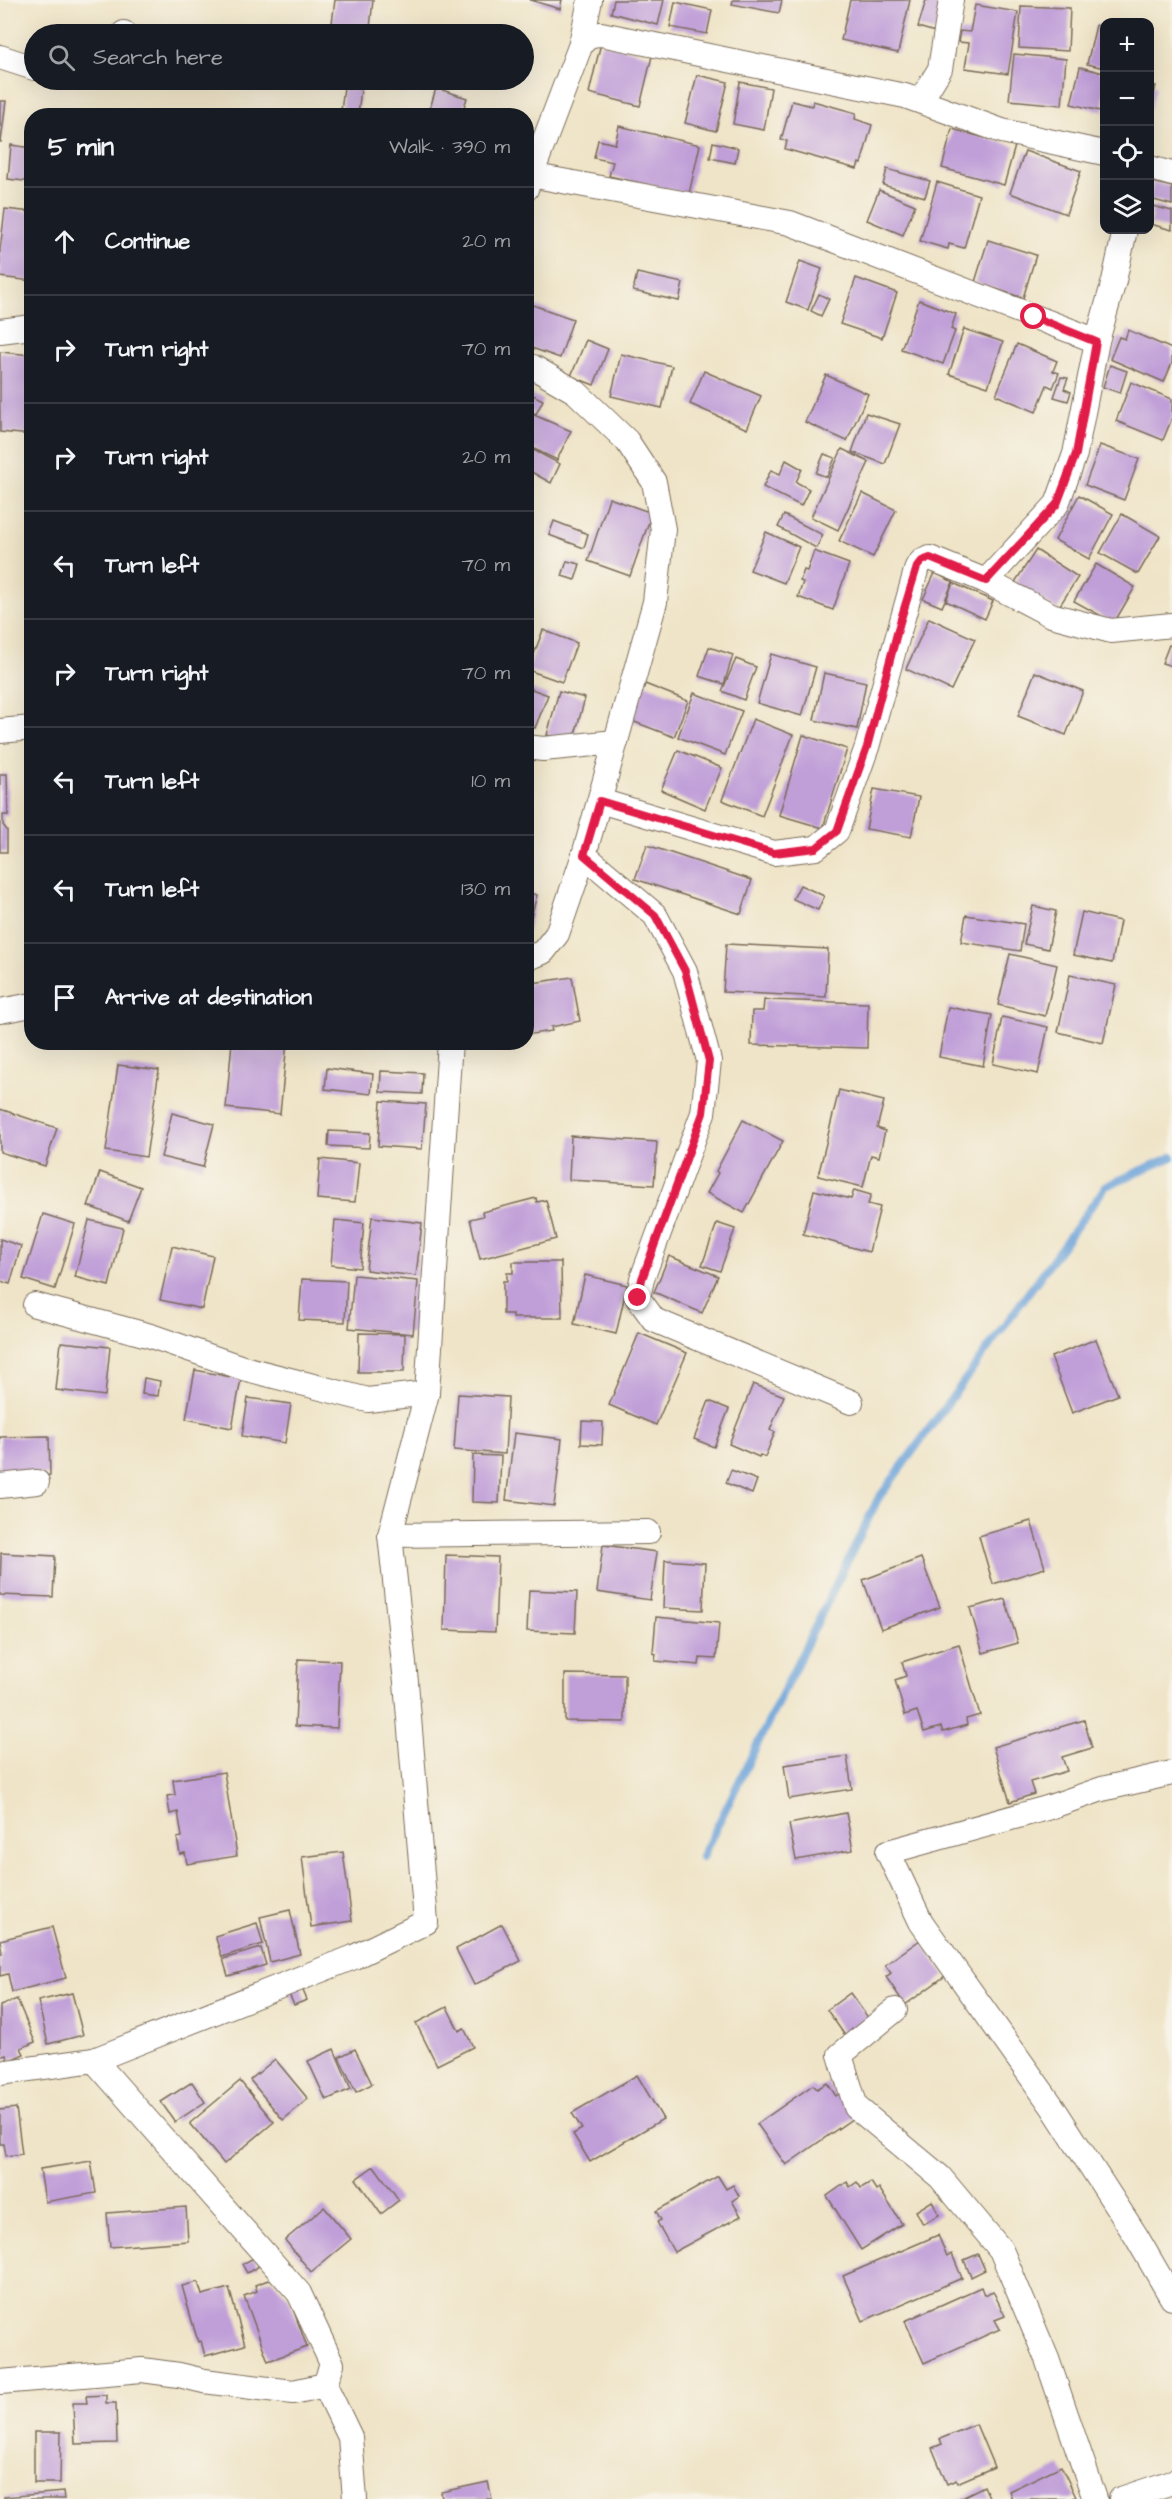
<!DOCTYPE html>
<html lang="en">
<head>
<meta charset="utf-8">
<style>
  body { margin:0; font-family:"Architects Daughter",sans-serif; background:#242831; color:#f1f3f6 }
  .controls { position:absolute; right:18px; top:18px; display:grid; overflow:hidden; border-radius:12px; box-shadow:0 6px 24px #0002 }
  .controls button { width:54px; height:54px; display:grid; place-items:center; padding:0; border:0; border-bottom:2px solid #363941; background:#171b24; color:#f1f3f6; font:30px sans-serif }
  .stop { position:absolute; width:18px; height:18px; margin:-14px; border:4px solid #e11d48; border-radius:50%; background:#fff }
  .stop.end { background:#e11d48; border-color:#fff; box-shadow:0 2px 6px #0008 }
  .list { margin:0; padding:0; list-style:none }
  h2 { display:flex; justify-content:space-between; align-items:center; height:78px; margin:0; padding:0 24px; font-size:26px }
  h2 small { font-size:20px; font-weight:400; color:#9ea1a6 }
  .list li { display:grid; grid-template-columns:39px 1fr auto; gap:18px; align-items:center; box-sizing:border-box; height:108px; padding:0 24px; border-top:2px solid #363941 }
  .list b { display:block; font-size:22px; white-space:nowrap }
  .list em { font-size:20px; font-style:normal; color:#9ea1a6 }
  .icon { flex:none; width:33px; height:33px; fill:none; stroke:currentColor; stroke-width:2; stroke-linecap:round; stroke-linejoin:round }
  .map { position:relative; flex:none; width:1172px; height:2499px; overflow:hidden }
  .search { position:absolute; background:#171b24; box-shadow:0 6px 24px #0002; left:24px; top:24px; width:510px; height:66px; display:flex; align-items:center; gap:15px; box-sizing:border-box; padding:0 21px; border-radius:33px; color:#9ea1a6; font-size:22px }
  .panel { position:absolute; background:#171b24; box-shadow:0 6px 24px #0002; left:24px; top:108px; width:510px; height:942px; border-radius:24px }
  .map>svg:first-child { display:block }
  .lines { fill:none; stroke-linecap:round; stroke-linejoin:round }
  .stream { stroke:#6ba2d9; stroke-width:8 }
  .building { fill:#c09ed8 }
  .minor-casing { stroke:#7a6b59; stroke-width:26 }
  .minor { stroke:#fff; stroke-width:24 }
  .route { stroke:#e11d48; stroke-width:8 }
</style>
</head>
<body>
<div class="map">
<svg width="1172" height="2499" viewBox="0 0 1172 2499">
  <rect width="100%" height="100%" fill="#f7f3e8"/>
  <filter id="ink" filterUnits="userSpaceOnUse"><feTurbulence type="fractalNoise" baseFrequency=".0167" numOctaves="2"/><feDisplacementMap in="SourceGraphic" scale="12" xChannelSelector="R" yChannelSelector="G"/><feConvolveMatrix kernelMatrix="1 2 1 2 8 2 1 2 1" color-interpolation-filters="sRGB"/></filter>
  <filter id="wash" filterUnits="userSpaceOnUse"><feTurbulence type="fractalNoise" baseFrequency=".008" numOctaves="4" result="noise"/><feDisplacementMap in="SourceGraphic" scale="24" xChannelSelector="R" yChannelSelector="G"/><feGaussianBlur stdDeviation="1.35" result="paint"/><feColorMatrix in="noise" values="0 0 0 0 0 0 0 0 0 0 0 0 0 0 0 0 0 1.4 0 .05"/><feComposite in="paint" operator="in"/></filter>
  <g filter="url(#wash)">
    <rect width="100%" height="100%" fill="#efe4c7"/>
    <g class="lines">
      <polyline class="stream" points="702,1857 878,1499 1106,1186 1172,1157"/>
    </g>
    <g id="blocks">
      <g class="building">
        <polygon points="335,0 373,0 370,28 355,26 354,32 337,30 338,24 332,23"/>
        <polygon points="530,0 562,0 560,9"/>
        <polygon points="614,0 664,0 658,25 611,13"/>
        <polygon points="733,0 782,0 779,13 732,4"/>
        <polygon points="850,0 910,0 898,53 841,40"/>
        <polygon points="926,0 944,0 935,32 918,27"/>
        <polygon points="675,2 712,10 707,34 670,27"/>
        <polygon points="975,5 1018,12 1008,74 965,68 969,43 958,42 960,31 970,32"/>
        <polygon points="1021,6 1070,8 1068,51 1019,48"/>
        <polygon points="1096,25 1104,27 1104,68 1087,64"/>
        <polygon points="601,43 652,56 640,106 589,93"/>
        <polygon points="1014,54 1066,59 1062,105 1009,100"/>
        <polygon points="1080,67 1104,73 1104,112 1071,104"/>
        <polygon points="697,75 728,82 716,131 685,123"/>
        <polygon points="740,82 771,88 764,130 733,124"/>
        <polygon points="1150,84 1156,86 1150,111"/>
        <polygon points="344,87 361,89 358,114 341,111"/>
        <polygon points="436,88 467,98 461,116 439,116 429,112"/>
        <polygon points="0,101 6,101 1,142 0,142"/>
        <polygon points="792,101 812,106 813,101 856,113 855,119 872,125 861,164 859,163 857,169 785,149 787,141 781,140"/>
        <polygon points="360,110 379,112 379,116 359,116"/>
        <polygon points="619,126 700,145 689,194 609,176 613,162 594,158 598,140 615,144"/>
        <polygon points="952,129 1015,146 1004,185 942,168"/>
        <polygon points="713,142 738,148 735,163 710,158"/>
        <polygon points="11,145 32,148 32,182 8,179"/>
        <polygon points="1025,151 1081,171 1066,214 1010,193"/>
        <polygon points="887,169 930,181 925,197 883,185"/>
        <polygon points="937,182 979,195 964,248 949,244 948,249 920,241"/>
        <polygon points="1153,182 1172,187 1172,205 1150,199"/>
        <polygon points="879,190 915,205 903,235 867,220"/>
        <polygon points="1153,206 1172,211 1172,230 1150,224"/>
        <polygon points="5,209 32,212 32,281 0,277 0,250"/>
        <polygon points="988,240 1036,255 1023,298 975,282"/>
        <polygon points="800,261 822,269 808,310 786,302"/>
        <polygon points="637,273 683,283 679,301 633,291"/>
        <polygon points="856,278 897,293 882,338 840,324"/>
        <polygon points="819,294 829,299 821,316 811,311"/>
        <polygon points="919,300 956,314 951,329 955,331 943,364 901,349"/>
        <polygon points="530,304 573,319 560,358 526,346 526,314"/>
        <polygon points="964,329 1003,342 988,387 949,374"/>
        <polygon points="1128,330 1172,349 1172,363 1164,382 1110,359 1119,337 1125,339"/>
        <polygon points="586,340 608,349 594,385 571,376"/>
        <polygon points="1017,344 1057,361 1053,371 1059,373 1053,388 1047,385 1036,412 996,395"/>
        <polygon points="0,352 32,355 32,435 0,432"/>
        <polygon points="621,354 672,366 662,408 611,396"/>
        <polygon points="1110,365 1127,371 1120,393 1103,387"/>
        <polygon points="704,371 761,396 747,429 690,404"/>
        <polygon points="826,375 868,394 847,441 805,422"/>
        <polygon points="1061,377 1068,378 1064,389 1071,392 1068,401 1054,397"/>
        <polygon points="1131,382 1172,399 1172,418 1163,440 1116,421"/>
        <polygon points="531,394 543,400 536,414 526,410"/>
        <polygon points="866,413 900,424 885,464 852,452"/>
        <polygon points="532,414 571,431 557,460 526,445 526,425"/>
        <polygon points="1100,445 1139,459 1124,500 1085,485"/>
        <polygon points="526,446 560,464 551,483 526,469"/>
        <polygon points="842,449 869,462 838,530 811,517"/>
        <polygon points="824,454 835,458 827,477 816,473"/>
        <polygon points="786,460 802,469 796,482 809,489 801,506 763,487 771,470 780,474"/>
        <polygon points="862,493 896,510 873,557 839,541"/>
        <polygon points="1079,495 1113,514 1089,559 1055,540"/>
        <polygon points="609,498 652,513 630,576 588,561"/>
        <polygon points="1122,514 1160,536 1138,574 1100,553"/>
        <polygon points="784,515 823,535 816,548 778,527"/>
        <polygon points="554,521 588,534 584,548 549,535"/>
        <polygon points="766,532 799,547 784,583 750,570"/>
        <polygon points="1036,550 1078,577 1057,610 1015,582"/>
        <polygon points="814,551 849,564 833,610 798,597 803,582 800,581 804,570 807,571"/>
        <polygon points="567,561 580,564 575,580 562,576"/>
        <polygon points="1096,564 1135,587 1114,623 1074,601"/>
        <polygon points="935,573 953,582 942,607 923,599"/>
        <polygon points="953,583 993,601 985,619 946,601"/>
        <polygon points="929,618 975,639 951,690 906,669"/>
        <polygon points="543,630 577,643 562,682 528,670"/>
        <polygon points="1169,645 1172,646 1172,666 1162,663"/>
        <polygon points="709,647 733,655 724,684 699,676"/>
        <polygon points="771,654 816,667 802,716 757,703"/>
        <polygon points="736,659 756,667 744,700 722,691"/>
        <polygon points="1035,672 1083,691 1066,735 1018,716"/>
        <polygon points="824,673 866,682 857,729 814,720"/>
        <polygon points="645,684 688,701 674,737 632,721"/>
        <polygon points="526,687 548,695 535,728 526,725"/>
        <polygon points="559,691 585,698 573,742 547,735"/>
        <polygon points="694,693 742,711 725,755 678,737"/>
        <polygon points="753,719 793,735 762,816 722,800"/>
        <polygon points="803,735 847,749 823,828 779,815"/>
        <polygon points="678,750 722,768 705,809 661,790"/>
        <polygon points="0,774 7,774 8,815 3,815 3,825 7,830 7,852 0,852"/>
        <polygon points="874,789 919,797 911,837 866,829"/>
        <polygon points="647,845 752,880 741,914 635,879"/>
        <polygon points="800,885 824,896 818,910 793,899"/>
        <polygon points="526,892 537,895 527,932 526,932"/>
        <polygon points="1033,906 1056,911 1048,949 1024,944"/>
        <polygon points="1082,912 1120,921 1112,963 1073,955"/>
        <polygon points="966,915 1024,924 1020,951 961,942"/>
        <polygon points="726,944 828,949 826,997 723,992"/>
        <polygon points="1010,954 1057,965 1045,1016 998,1005"/>
        <polygon points="1070,975 1116,985 1103,1043 1058,1032"/>
        <polygon points="572,977 580,1021 551,1027 552,1031 526,1035 526,984"/>
        <polygon points="764,1000 868,1003 867,1048 751,1045 752,1011 763,1011"/>
        <polygon points="948,1007 992,1015 983,1066 939,1057"/>
        <polygon points="1002,1017 1048,1027 1038,1074 993,1064"/>
        <polygon points="232,1042 287,1042 280,1114 226,1108"/>
        <polygon points="118,1065 159,1070 146,1157 106,1151"/>
        <polygon points="327,1068 373,1074 371,1094 325,1089"/>
        <polygon points="381,1071 423,1073 422,1094 380,1092"/>
        <polygon points="839,1090 884,1101 877,1128 885,1131 879,1157 871,1155 863,1187 818,1176"/>
        <polygon points="381,1101 426,1104 422,1149 378,1146"/>
        <polygon points="0,1109 57,1128 45,1166 0,1152"/>
        <polygon points="172,1113 214,1124 203,1167 161,1157"/>
        <polygon points="743,1120 783,1141 744,1213 707,1193 718,1173 716,1171"/>
        <polygon points="329,1131 370,1133 369,1148 328,1146"/>
        <polygon points="571,1136 657,1142 654,1185 569,1180"/>
        <polygon points="320,1159 359,1163 355,1202 317,1199"/>
        <polygon points="100,1172 141,1187 128,1221 88,1206"/>
        <polygon points="814,1190 851,1199 854,1190 871,1195 868,1204 880,1207 869,1252 803,1234"/>
        <polygon points="536,1198 537,1202 546,1200 556,1239 480,1259 470,1219 483,1216 482,1212"/>
        <polygon points="43,1214 75,1224 55,1289 23,1279"/>
        <polygon points="372,1217 422,1223 416,1276 366,1270"/>
        <polygon points="89,1220 123,1228 109,1286 75,1277"/>
        <polygon points="335,1220 364,1223 360,1268 331,1265"/>
        <polygon points="717,1223 735,1229 720,1271 702,1265"/>
        <polygon points="0,1239 21,1246 10,1284 0,1281"/>
        <polygon points="172,1246 213,1256 202,1309 160,1300"/>
        <polygon points="669,1256 718,1276 702,1313 654,1292"/>
        <polygon points="513,1262 561,1262 562,1318 513,1318 513,1314 503,1314 503,1281 507,1281 507,1273 513,1273"/>
        <polygon points="354,1275 418,1281 413,1334 349,1328"/>
        <polygon points="585,1275 627,1285 616,1334 574,1324"/>
        <polygon points="302,1279 347,1281 345,1322 299,1320"/>
        <polygon points="359,1333 405,1334 404,1372 358,1372"/>
        <polygon points="639,1333 687,1353 656,1425 609,1405"/>
        <polygon points="1096,1339 1118,1395 1072,1413 1051,1357"/>
        <polygon points="61,1342 110,1347 105,1396 56,1390"/>
        <polygon points="195,1370 241,1379 232,1428 186,1419"/>
        <polygon points="144,1378 160,1381 158,1396 142,1394"/>
        <polygon points="753,1384 784,1396 770,1430 775,1432 765,1457 760,1455 759,1457 729,1444"/>
        <polygon points="458,1394 508,1397 505,1454 454,1450"/>
        <polygon points="248,1398 291,1404 285,1443 242,1436"/>
        <polygon points="709,1401 729,1409 714,1447 694,1439"/>
        <polygon points="582,1421 603,1422 602,1445 581,1444"/>
        <polygon points="514,1433 562,1439 554,1506 506,1500"/>
        <polygon points="49,1436 50,1475 0,1476 0,1437"/>
        <polygon points="473,1455 501,1456 499,1503 472,1502"/>
        <polygon points="731,1470 757,1480 752,1494 726,1483"/>
        <polygon points="1031,1521 1045,1568 993,1584 979,1536"/>
        <polygon points="603,1545 657,1552 650,1600 597,1592"/>
        <polygon points="1,1553 55,1556 53,1597 0,1595"/>
        <polygon points="446,1555 498,1557 495,1632 444,1630"/>
        <polygon points="921,1558 940,1607 881,1629 863,1580"/>
        <polygon points="665,1560 705,1563 703,1610 663,1608"/>
        <polygon points="529,1590 577,1592 575,1633 527,1631"/>
        <polygon points="1005,1599 1018,1643 983,1653 970,1608"/>
        <polygon points="656,1617 719,1623 716,1659 700,1658 699,1665 655,1661 656,1654 653,1653"/>
        <polygon points="959,1644 980,1715 966,1719 967,1725 943,1732 941,1727 924,1732 917,1711 905,1715 895,1680 906,1676 902,1662"/>
        <polygon points="298,1659 340,1661 337,1728 295,1726"/>
        <polygon points="565,1674 625,1675 625,1722 565,1721"/>
        <polygon points="1084,1720 1092,1748 1062,1757 1067,1771 1030,1782 1034,1794 1010,1802 993,1747"/>
        <polygon points="847,1756 852,1789 789,1799 784,1765"/>
        <polygon points="224,1772 237,1856 187,1864 185,1853 180,1854 177,1838 182,1837 178,1812 170,1814 167,1796 175,1795 173,1780"/>
        <polygon points="846,1813 853,1850 796,1860 789,1824"/>
        <polygon points="343,1852 352,1921 311,1927 302,1857"/>
        <polygon points="290,1910 300,1954 270,1962 260,1917"/>
        <polygon points="257,1923 263,1944 222,1957 215,1936"/>
        <polygon points="502,1924 521,1961 474,1985 456,1949"/>
        <polygon points="52,1927 66,1978 12,1992 8,1974 0,1976 0,1954 2,1953 0,1940"/>
        <polygon points="920,1940 945,1976 905,2005 886,1977 891,1973 885,1965"/>
        <polygon points="261,1948 266,1965 228,1976 223,1959"/>
        <polygon points="301,1986 307,2000 294,2005 288,1992"/>
        <polygon points="72,1993 83,2035 48,2044 38,2001"/>
        <polygon points="850,1993 872,2023 849,2041 827,2010"/>
        <polygon points="17,1999 35,2042 21,2048 24,2054 8,2061 6,2055 0,2057 0,2006"/>
        <polygon points="447,2007 459,2031 464,2028 473,2047 437,2065 416,2023"/>
        <polygon points="334,2049 351,2089 326,2100 308,2061"/>
        <polygon points="355,2049 372,2084 356,2092 339,2057"/>
        <polygon points="275,2059 308,2099 283,2120 250,2080"/>
        <polygon points="637,2075 663,2119 590,2162 573,2134 582,2129 572,2113"/>
        <polygon points="240,2081 274,2122 224,2164 190,2123"/>
        <polygon points="192,2082 205,2102 175,2122 161,2102"/>
        <polygon points="827,2083 836,2096 840,2093 856,2116 786,2165 757,2124 813,2085 817,2089"/>
        <polygon points="16,2108 22,2154 6,2156 4,2144 0,2144 0,2110"/>
        <polygon points="91,2161 96,2193 45,2202 40,2169"/>
        <polygon points="374,2166 399,2200 381,2214 356,2179"/>
        <polygon points="718,2176 726,2189 733,2185 739,2196 732,2201 741,2216 674,2252 657,2222 661,2220 656,2211"/>
        <polygon points="847,2182 850,2187 857,2182 861,2188 871,2182 876,2190 879,2188 902,2224 861,2250 827,2196"/>
        <polygon points="932,2201 939,2215 923,2224 916,2211"/>
        <polygon points="186,2207 188,2241 110,2247 107,2213"/>
        <polygon points="324,2207 351,2239 311,2272 285,2240"/>
        <polygon points="938,2235 947,2256 952,2254 962,2278 863,2321 843,2276"/>
        <polygon points="978,2254 985,2270 971,2277 964,2260"/>
        <polygon points="254,2258 259,2266 247,2273 242,2264"/>
        <polygon points="271,2279 289,2298 307,2347 268,2361 244,2296 257,2291 255,2285"/>
        <polygon points="198,2282 202,2295 229,2288 245,2345 205,2356 201,2341 198,2342 182,2286"/>
        <polygon points="981,2287 984,2295 993,2291 1005,2316 995,2320 1000,2329 924,2363 905,2321"/>
        <polygon points="106,2395 106,2403 116,2403 117,2443 75,2444 73,2403 87,2403 86,2396"/>
        <polygon points="976,2424 994,2467 957,2483 956,2480 947,2484 932,2448 942,2444 940,2439"/>
        <polygon points="34,2432 61,2432 60,2483 34,2483"/>
        <polygon points="1061,2466 1076,2497 1071,2499 1012,2499 1009,2491"/>
        <polygon points="488,2482 492,2499 442,2499 441,2492"/>
        <polygon points="984,2486 990,2499 958,2499"/>
        <polygon points="63,2492 64,2499 4,2499 4,2497"/>
      </g>
    </g>
  </g>
  <g filter="url(#ink)">
    <use href="#blocks" fill-opacity="0" stroke="#7a6b59" stroke-width="1.5"/>
    <g class="lines">
      <defs>
        <g id="minor">
          <polyline points="123,34 124,33"/>
          <polyline points="581,44 590,0"/>
          <polyline points="0,57 34,68"/>
          <polyline points="921,100 940,69 951,0"/>
          <polyline points="1150,168 1172,174"/>
          <polyline points="530,175 790,223 1097,341 1114,281 1125,230"/>
          <polyline points="526,189 581,44 590,35 601,34 905,96 1002,131 1104,153"/>
          <polyline points="0,331 32,327"/>
          <polyline points="526,366 533,367 576,392 627,441 654,482 663,529 655,602 584,855 557,934 543,952 526,959"/>
          <polyline points="986,581 1057,504 1075,454 1097,341"/>
          <polyline points="0,731 32,728"/>
          <polyline points="526,747 543,749 616,742"/>
          <polyline points="600,801 774,853 816,848 837,831 867,747 917,567 922,561 930,558 986,581 1051,615 1111,631 1172,625"/>
          <polyline points="584,855 655,915 685,971 709,1061 703,1113 642,1279 638,1298 654,1320 851,1402"/>
          <polyline points="0,1011 32,1005"/>
          <polyline points="35,1305 151,1336 243,1368 368,1400 427,1393"/>
          <polyline points="0,1486 37,1482"/>
          <polyline points="390,1535 648,1532"/>
          <polyline points="1172,1773 1102,1789 1047,1808 888,1852 921,1922 1052,2106 1136,2236 1172,2298"/>
          <polyline points="895,2010 840,2055 856,2107 940,2177 1001,2250 1047,2359 1095,2499"/>
          <polyline points="0,2073 94,2060 354,1957 426,1922 406,1682 390,1535 427,1393 450,1042"/>
          <polyline points="0,2382 142,2370 179,2375 204,2381 293,2392 325,2385 332,2364 299,2293 94,2060"/>
          <polyline points="325,2385 350,2437 355,2499"/>
          <polyline points="1121,2499 1172,2482"/>
        </g>
      </defs>
      <use href="#minor" class="minor-casing"/>
      <use href="#minor" class="minor"/>
    </g>
  </g>
  <g class="lines" filter="url(#ink)">
    <polyline class="route" points="638,1298 642,1279 703,1113 709,1061 685,971 655,915 584,855 600,801 774,853 816,848 837,831 867,747 900,622 917,567 922,561 930,558 986,581 1057,504 1076,454 1096,342 1034,317"/>
  </g>
</svg>
<div class="controls">
<button>+</button>
<button>−</button>
<button><svg class="icon" aria-label="locate" viewBox="0 0 24 24"><circle cx="12" cy="12" r="6"/><path d="M12 2v4M12 18v4M2 12h4M18 12h4"/></svg></button>
<button><svg class="icon" aria-label="layers" viewBox="0 0 24 24"><path d="M12 4l9 5-9 5-9-5zM3 14l9 5 9-5"/></svg></button>
</div>
<div class="stop" style="left:1034px;top:317px"></div>
<div class="stop end" style="left:638px;top:1298px"></div>
<div class="search"><svg class="icon" aria-label="search" viewBox="0 0 24 24"><circle cx="10" cy="10" r="6"/><path d="M15 15l6 6"/></svg>Search here</div>
<section class="panel">
<h2>5 min<small>Walk · 390 m</small></h2>
<ul class="list">
<li><svg class="icon" aria-label="ahead" viewBox="0 0 24 24"><path d="M12 20V5M6 11l6-6 6 6"/></svg><div><b>Continue</b></div><em>20 m</em></li>
<li><svg class="icon" aria-label="right" viewBox="0 0 24 24"><path d="M7 20v-9h11M14 6l5 5-5 5"/></svg><div><b>Turn right</b></div><em>70 m</em></li>
<li><svg class="icon" aria-label="right" viewBox="0 0 24 24"><path d="M7 20v-9h11M14 6l5 5-5 5"/></svg><div><b>Turn right</b></div><em>20 m</em></li>
<li><svg class="icon" aria-label="left" viewBox="0 0 24 24"><path d="M17 20v-9H6M10 6l-5 5 5 5"/></svg><div><b>Turn left</b></div><em>70 m</em></li>
<li><svg class="icon" aria-label="right" viewBox="0 0 24 24"><path d="M7 20v-9h11M14 6l5 5-5 5"/></svg><div><b>Turn right</b></div><em>70 m</em></li>
<li><svg class="icon" aria-label="left" viewBox="0 0 24 24"><path d="M17 20v-9H6M10 6l-5 5 5 5"/></svg><div><b>Turn left</b></div><em>10 m</em></li>
<li><svg class="icon" aria-label="left" viewBox="0 0 24 24"><path d="M17 20v-9H6M10 6l-5 5 5 5"/></svg><div><b>Turn left</b></div><em>130 m</em></li>
<li><svg class="icon" aria-label="arrive" viewBox="0 0 24 24"><path d="M6 21V4h12l-3 4 3 4H6"/></svg><div><b>Arrive at destination</b></div></li>
</ul>
</section>
</div>
</body>
</html>
